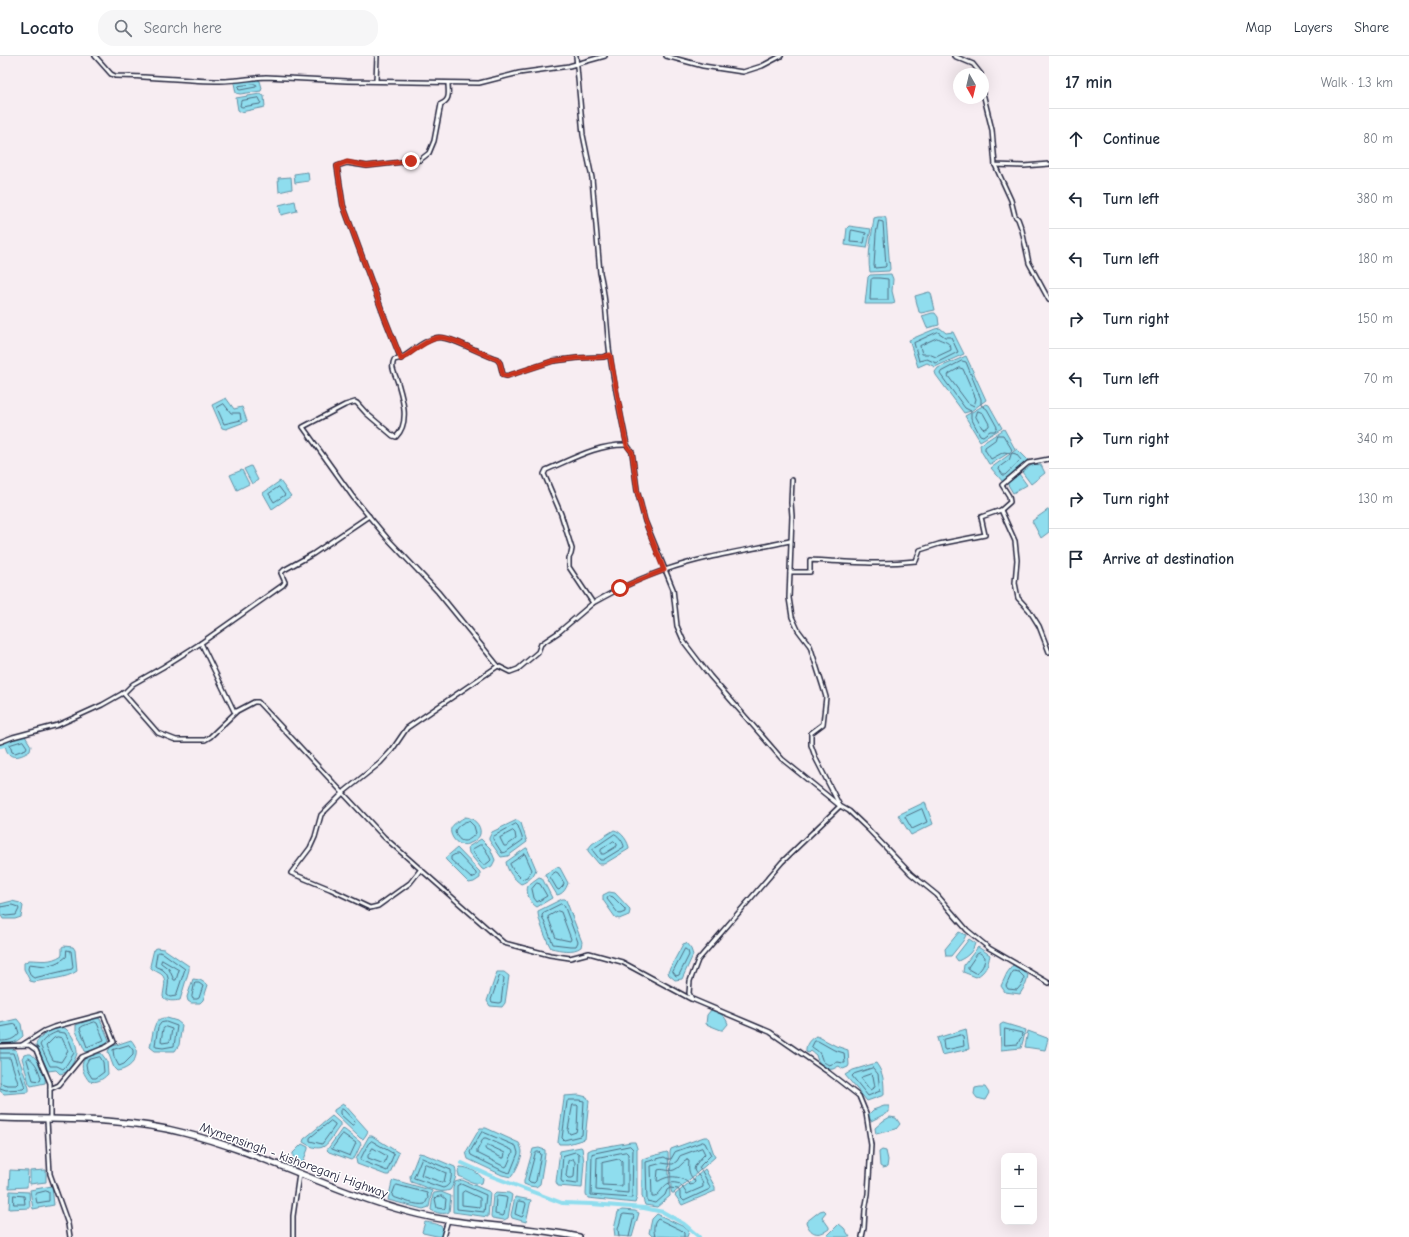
<!DOCTYPE html>
<html lang="en">
<head>
<meta charset="utf-8">
<style>
  body { margin:0; font-family:"Comic Neue",sans-serif; background:#f6f6f7; color:#1f2937 }
  .controls { position:absolute; right:12px; bottom:12px; display:grid; overflow:hidden; border-radius:8px; box-shadow:0 4px 16px #0002 }
  .controls button { width:36px; height:36px; display:grid; place-items:center; padding:0; border:0; border-bottom:1px solid #e0e1e3; background:#fff; color:#1f2937; font:20px sans-serif }
  .compass { position:absolute; left:953px; top:12px; width:36px; height:36px; border-radius:50%; background:#fff; box-shadow:0 4px 16px #0002; rotate:172deg }
  .stop { position:absolute; width:12px; height:12px; margin:-9px; border:3px solid #c8321e; border-radius:50%; background:#fff }
  .stop.end { background:#c8321e; border-color:#fff; box-shadow:0 1px 4px #0008 }
  .list { margin:0; padding:0; list-style:none }
  h2 { display:flex; justify-content:space-between; align-items:center; height:52px; margin:0; padding:0 16px; font-size:17px }
  h2 small { font-size:13px; font-weight:400; color:#747a83 }
  .list li { display:grid; grid-template-columns:26px 1fr auto; gap:12px; align-items:center; box-sizing:border-box; height:60px; padding:0 16px; border-top:1px solid #e0e1e3 }
  .list b { display:block; font-size:15px; white-space:nowrap }
  .list em { font-size:13px; font-style:normal; color:#747a83 }
  .icon { flex:none; width:22px; height:22px; fill:none; stroke:currentColor; stroke-width:2; stroke-linecap:round; stroke-linejoin:round }
  .map { position:relative; flex:none; width:1049px; height:1181px; overflow:hidden }
  header { display:flex; align-items:center; gap:24px; box-sizing:border-box; height:56px; padding:0 20px; background:#fff; border-bottom:1px solid #e0e1e3 }
  header strong { font-size:19px }
  nav { display:flex; gap:22px; margin-inline-start:auto; font-size:14px }
  .search { width:280px; height:36px; background:#f6f6f7; display:flex; align-items:center; gap:10px; box-sizing:border-box; padding:0 14px; border-radius:16px; color:#747a83; font-size:15px }
  main { display:flex }
  aside { flex:1; background:#fff }
  .map>svg:first-child { display:block }
  .water { fill:#8fddee; stroke:#6392a6 }
  .lines { fill:none; stroke-linecap:round; stroke-linejoin:round }
  .shore { stroke:#4e6d83; stroke-width:1 }
  .canal { stroke:#8fddee; stroke-width:4 }
  .minor-casing { stroke:#22223b; stroke-width:6 }
  .primary-casing { stroke:#22223b; stroke-width:8 }
  .minor { stroke:#fff; stroke-width:3 }
  .primary { stroke:#fff; stroke-width:5 }
  .route { stroke:#c8321e; stroke-width:5 }
  .labels { text-anchor:middle; dominant-baseline:central; stroke-width:3; stroke-linejoin:round; paint-order:stroke }
  .street-label { font-size:13px; fill:#22223b; stroke:#fff }
</style>
</head>
<body>
<header>
<strong>Locato</strong>
<div class="search"><svg class="icon" aria-label="search" viewBox="0 0 24 24"><circle cx="10" cy="10" r="6"/><path d="M15 15l6 6"/></svg>Search here</div>
<nav><a>Map</a><a>Layers</a><a>Share</a></nav>
</header>
<main>
<div class="map">
<svg width="1049" height="1181" viewBox="0 0 1049 1181">
  <rect width="100%" height="100%" fill="#f7edf2"/>
  <filter id="ink" filterUnits="userSpaceOnUse"><feTurbulence type="fractalNoise" baseFrequency=".025" numOctaves="2"/><feDisplacementMap in="SourceGraphic" scale="8" xChannelSelector="R" yChannelSelector="G"/><feConvolveMatrix kernelMatrix="1 2 1 2 8 2 1 2 1" color-interpolation-filters="sRGB"/></filter>
  <g filter="url(#ink)">
    <g class="water">
      <polygon points="257,23 260,25 262,32 261,35 240,38 236,37 234,27"/>
      <polygon points="260,38 264,40 265,51 241,56 238,54 236,42"/>
      <polygon points="308,116 309,125 295,127 294,118"/>
      <polygon points="291,121 292,133 279,136 278,122"/>
      <polygon points="295,145 297,155 281,159 279,149"/>
      <path d="M878,161H885L886,163L890,213L889,215L870,216C867,199 872,179 874,162Z"/>
      <polygon points="849,170 871,173 867,192 845,189 847,172"/>
      <polygon points="891,218 893,223 892,235 895,247 892,248 865,248 868,221 870,219"/>
      <polygon points="929,236 931,237 935,254 921,257 919,256 915,240"/>
      <polygon points="932,257 935,257 938,261 939,269 927,272 922,260"/>
      <polygon points="940,272 946,277 953,276 964,298 935,311 927,307 918,311 909,284 935,273"/>
      <polygon points="966,300 986,344 971,355 964,357 936,319 935,316 938,312"/>
      <polygon points="226,342 234,353 242,351 247,365 226,373 222,372 212,349"/>
      <polygon points="986,348 989,349 1002,372 980,385 965,360"/>
      <polygon points="1004,373 1015,393 991,408 989,408 981,395 980,389"/>
      <polygon points="1017,393 1028,404 1003,426 991,412"/>
      <polygon points="1033,408 1041,409 1045,417 1031,428 1022,416"/>
      <polygon points="251,410 258,424 252,428 244,413"/>
      <polygon points="242,414 249,428 237,434 230,419"/>
      <polygon points="1019,418 1027,429 1013,437 1007,427"/>
      <polygon points="280,425 291,440 272,453 263,437"/>
      <polygon points="1049,453 1049,476 1041,482 1032,465"/>
      <path d="M25,680L31,690L30,695C18,703 6,704 5,687L12,683Z"/>
      <polygon points="925,746 933,768 911,779 898,759"/>
      <path d="M465,761C472,761 482,769 480,778C479,784 466,791 460,788C457,787 455,785 453,782C446,770 456,767 465,761Z"/>
      <polygon points="517,764 521,767 527,786 508,800 501,801 489,784 489,782 492,776"/>
      <path d="M614,774C621,775 629,786 629,793L604,808H599L588,795V793L592,788Z"/>
      <polygon points="481,783 490,792 495,804 492,810 484,814 482,813 469,797 468,791"/>
      <polygon points="457,792 480,816 480,822 474,826 469,827 446,804 445,802"/>
      <path d="M526,792H527L536,813C534,820 529,825 521,828C514,823 507,815 506,806Z"/>
      <path d="M557,811L560,812L568,827C566,833 563,838 557,839L545,819V818Z"/>
      <path d="M539,821L542,822L552,842L537,851C531,848 525,837 528,830C530,827 535,824 539,821Z"/>
      <polygon points="609,836 615,837 629,852 630,855 629,859 619,863 615,861 603,844 603,839"/>
      <path d="M562,843H565L566,844L582,886L581,891C573,897 560,894 551,892C547,886 537,861 538,855Z"/>
      <polygon points="12,845 20,847 23,850 21,861 15,863 3,863 0,858 0,848"/>
      <polygon points="959,876 966,879 963,885 951,900 946,900 945,893"/>
      <path d="M969,883L975,887C973,896 967,901 958,905L955,901Z"/>
      <polygon points="686,887 691,893 693,899 682,923 675,924 669,919 668,916 683,888"/>
      <path d="M64,890L73,891L75,894L77,915C66,923 47,923 34,926L30,925L24,913V907L29,904C42,904 50,907 62,899V891Z"/>
      <path d="M978,891L990,899C988,909 986,916 976,921L963,916L964,909Z"/>
      <path d="M156,892L164,893L189,910V914L180,944C174,945 167,946 163,941C163,934 168,923 161,918C158,916 155,915 152,913L150,910L154,893Z"/>
      <polygon points="1013,909 1021,913 1028,919 1026,928 1020,938 1005,936 1001,930 1007,917"/>
      <polygon points="497,916 504,916 509,920 505,947 502,951 490,950 487,945"/>
      <polygon points="193,923 200,924 208,929 203,944 200,947 191,947 188,945 187,941"/>
      <path d="M711,954C720,957 725,959 728,968L723,974H721L706,968L707,959Z"/>
      <path d="M97,961L100,963L109,984C106,991 94,993 87,996L85,995L76,975V969Z"/>
      <path d="M167,962L177,965L182,969L179,989L175,995H155L150,991C152,985 153,965 160,963C162,962 164,962 167,962Z"/>
      <path d="M17,963L21,968L23,980C16,987 9,989 0,989V967Z"/>
      <polygon points="1003,967 1026,974 1021,992 1001,994 1000,969"/>
      <path d="M63,971C71,975 77,988 77,996C78,999 69,1014 67,1016C64,1017 63,1017 60,1018L56,1014L48,1015L36,989L37,985L50,974Z"/>
      <polygon points="966,973 969,993 942,999 937,982"/>
      <polygon points="1028,975 1047,982 1048,983 1045,994 1025,991"/>
      <path d="M817,980L836,990L848,994L849,1009L848,1011L843,1013L839,1010C837,1011 835,1012 833,1013C825,1015 817,1006 816,999L811,995L809,997L806,996C805,989 810,982 817,980Z"/>
      <path d="M131,984C143,997 133,1013 117,1015L114,1012L108,996L110,991Z"/>
      <polygon points="0,993 14,993 16,994 29,1032 29,1036 4,1038 0,1035"/>
      <path d="M101,997L107,1005L108,1018C102,1024 97,1027 89,1025C83,1017 79,1009 86,1001Z"/>
      <path d="M28,998H31C39,1004 47,1018 45,1027L31,1030L29,1027L22,1002L24,999Z"/>
      <path d="M876,1007C884,1018 884,1026 884,1039L867,1045L845,1019L853,1014Z"/>
      <polygon points="980,1031 985,1031 989,1037 985,1044 977,1042 974,1038 975,1032"/>
      <polygon points="579,1039 587,1041 589,1045 585,1083 568,1088 559,1088 558,1086 564,1043 564,1040"/>
      <polygon points="343,1048 344,1048 368,1075 366,1079 363,1083 360,1082 334,1057 334,1054"/>
      <polygon points="884,1050 889,1050 889,1056 871,1065 868,1059 873,1054"/>
      <path d="M332,1060L340,1067V1070C327,1087 325,1100 303,1086L304,1083Z"/>
      <polygon points="890,1061 896,1062 900,1068 896,1073 876,1078 875,1072 883,1065"/>
      <path d="M480,1072H486L519,1087C520,1089 522,1093 522,1096C522,1102 515,1117 511,1121L502,1119L468,1103L466,1096Z"/>
      <polygon points="342,1073 345,1074 360,1086 361,1088 355,1101 351,1104 329,1096 327,1094"/>
      <polygon points="369,1080 372,1080 399,1097 389,1119 386,1119 357,1108 356,1103"/>
      <polygon points="704,1081 708,1081 715,1101 674,1137 672,1137 671,1134 670,1096 671,1093"/>
      <polygon points="631,1086 635,1086 637,1092 637,1141 635,1147 588,1142 586,1138 588,1095 592,1093"/>
      <polygon points="302,1088 308,1091 308,1093 303,1106 296,1106 293,1104 293,1097"/>
      <polygon points="581,1091 582,1092 584,1106 582,1132 558,1130 556,1126 560,1095"/>
      <polygon points="539,1092 545,1094 545,1098 540,1128 536,1131 529,1130 524,1128 524,1125 533,1093"/>
      <polygon points="882,1094 886,1095 888,1104 887,1111 883,1112 880,1110 879,1096"/>
      <polygon points="667,1096 668,1097 670,1140 657,1151 645,1149 642,1140 642,1103"/>
      <path d="M419,1097L424,1098L455,1111C458,1118 454,1128 450,1134C439,1139 422,1129 411,1126L410,1120Z"/>
      <path d="M460,1111C468,1111 478,1116 483,1123L482,1127C474,1129 466,1123 459,1120L458,1116Z"/>
      <polygon points="705,1113 715,1131 715,1135 682,1149 675,1139"/>
      <polygon points="10,1114 28,1115 27,1131 9,1132"/>
      <polygon points="46,1114 46,1126 30,1128 30,1115"/>
      <polygon points="394,1124 430,1134 432,1135 429,1151 423,1153 388,1144 392,1126"/>
      <polygon points="462,1124 490,1136 488,1161 453,1156 453,1132 455,1126"/>
      <polygon points="52,1130 54,1149 33,1153 30,1134"/>
      <polygon points="10,1135 29,1136 30,1152 9,1153"/>
      <path d="M441,1136L451,1140L449,1156C444,1159 436,1157 431,1154L433,1139L434,1137Z"/>
      <polygon points="496,1136 509,1137 512,1139 508,1162 504,1164 492,1162 491,1160 493,1139"/>
      <polygon points="515,1141 531,1144 526,1166 512,1162 511,1159"/>
      <polygon points="622,1154 635,1155 639,1157 632,1181 615,1180 614,1173 618,1156"/>
      <path d="M824,1154L826,1156L822,1161L829,1171V1173C818,1181 810,1178 806,1166L820,1155Z"/>
      <polygon points="657,1158 684,1171 689,1175 687,1181 652,1180 649,1177 652,1163"/>
      <path d="M425,1166C431,1167 438,1167 443,1172L441,1181L423,1177L422,1176Z"/>
      <polygon points="839,1168 844,1172 850,1181 826,1181"/>
    </g>
    <g class="lines">
      <g class="shore">
        <polygon points="255,28 257,29 256,31 240,34 238,33 239,30"/>
        <polygon points="259,42 261,46 260,48 242,51 240,50 241,45"/>
        <polygon points="879,165 883,166 886,210 885,211 875,212 874,210 876,178"/>
        <polygon points="852,174 866,177 864,187 850,186 851,176"/>
        <polygon points="873,222 879,222 888,223 888,244 870,244 871,224"/>
        <polygon points="938,276 945,281 951,281 958,296 936,307 927,303 919,305 914,287"/>
        <path d="M937,282C943,286 951,285 951,294L936,301L929,298H922L920,290Z"/>
        <polygon points="962,305 966,306 981,343 981,349 987,353 997,371 995,375 990,375 983,380 980,379 971,362 971,355 965,352 940,318 941,316"/>
        <polygon points="960,312 963,313 976,343 974,350 968,347 948,320 949,318"/>
        <polygon points="224,348 231,357 240,357 241,364 224,368 217,352"/>
        <polygon points="978,355 983,357 989,368 989,370 985,373 982,372 976,361"/>
        <polygon points="997,379 1003,379 1011,392 1012,395 1010,397 1004,396 991,403 985,394 985,391 995,384"/>
        <polygon points="1012,397 1016,398 1021,404 1005,419 1003,419 998,412 1009,404"/>
        <polygon points="279,431 285,439 274,446 269,438"/>
        <polygon points="23,685 27,691 26,693 15,697 12,696 10,689"/>
        <polygon points="922,753 927,766 912,773 905,761"/>
        <path d="M469,765L474,770L476,777C468,787 459,789 455,775C457,770 464,765 469,765Z"/>
        <polygon points="516,768 518,770 523,784 506,796 502,797 493,783 493,781"/>
        <polygon points="513,775 515,777 516,783 506,790 504,790 500,782"/>
        <path d="M615,778C619,780 624,787 624,791L603,804H600L593,795V793Z"/>
        <polygon points="614,785 617,788 617,790 604,798 601,798 601,794"/>
        <polygon points="480,789 482,789 486,794 491,804 489,806 485,809 483,809 472,795 473,793"/>
        <polygon points="456,798 458,798 476,817 476,820 471,822 451,804 451,801"/>
        <polygon points="525,798 532,814 527,821 522,823 513,814 510,808"/>
        <polygon points="556,816 558,817 564,827 563,830 559,834 557,833 550,821 551,819"/>
        <polygon points="537,827 540,828 547,840 537,846 534,842 532,833"/>
        <polygon points="610,840 613,841 625,853 625,856 620,858 618,857 607,843 608,841"/>
        <polygon points="561,848 564,849 578,886 576,890 570,890 553,888 542,860 543,857"/>
        <polyline points="0,851 12,849 18,851 19,853 16,859 6,860 0,858"/>
        <polygon points="558,855 561,856 571,883 570,885 556,882 548,861"/>
        <polygon points="685,893 688,895 689,899 679,919 676,920 673,916"/>
        <polygon points="67,894 71,895 73,911 72,913 34,922 31,920 28,913 29,908 46,910 59,906 66,901"/>
        <path d="M159,896L163,897L185,913L176,940L170,941L167,939C167,931 172,921 163,914C161,912 157,912 155,910L157,898Z"/>
        <path d="M980,897L985,901C985,907 982,915 975,917L968,913V911L977,898Z"/>
        <polygon points="162,904 179,914 176,924 174,924 169,913 161,907"/>
        <polygon points="1014,915 1019,916 1024,921 1023,927 1017,934 1008,933 1006,930 1011,919"/>
        <polygon points="501,920 504,922 501,946 499,947 492,946 491,944 499,921"/>
        <polygon points="195,927 199,927 203,930 199,942 197,943 193,943 192,941"/>
        <polygon points="95,966 97,967 104,984 87,991 80,972 83,970"/>
        <polygon points="166,966 177,970 174,990 163,992 156,991 155,989 158,971 161,967"/>
        <path d="M0,971L16,968L19,977C14,984 8,985 0,985"/>
        <polygon points="166,971 172,973 170,985 169,986 162,987 161,985 163,973"/>
        <polygon points="1005,973 1022,977 1023,980 1020,983 1018,988 1005,989"/>
        <path d="M57,976L65,977L70,986L74,997L65,1011L63,1013L57,1010H50L40,989C43,983 51,978 57,976Z"/>
        <polygon points="961,979 963,980 964,990 946,994 944,993 943,984"/>
        <polygon points="58,981 62,982 68,995 61,1006 53,1004 46,990 54,982"/>
        <path d="M815,985H818L834,994L844,997L845,1007H843L838,1006L829,1009C821,1005 823,1005 820,998C819,995 814,993 812,991Z"/>
        <polygon points="129,989 133,994 133,999 124,1008 119,1010 114,1001 113,994"/>
        <polyline points="0,997 13,997 25,1031 23,1033 6,1034 0,1032"/>
        <polygon points="100,1001 103,1006 104,1016 96,1022 92,1022 87,1014 86,1008 88,1004"/>
        <polyline points="0,1002 10,1002 18,1027 16,1029 7,1029 0,1027"/>
        <path d="M29,1002C36,1006 39,1015 41,1022L40,1025L33,1024L27,1004Z"/>
        <polygon points="873,1012 878,1018 880,1035 868,1040 852,1020 854,1018"/>
        <polygon points="871,1018 873,1020 875,1031 870,1034 861,1022 862,1021"/>
        <polygon points="569,1044 579,1044 584,1045 582,1079 580,1080 564,1084 562,1082 567,1046"/>
        <polygon points="573,1049 577,1049 578,1050 577,1072 576,1076 570,1078 568,1075"/>
        <polygon points="342,1053 344,1054 355,1066 354,1069 352,1069 340,1058 340,1055"/>
        <polygon points="331,1065 335,1068 335,1070 322,1088 310,1085 310,1082"/>
        <polygon points="483,1076 516,1090 518,1097 510,1117 503,1115 471,1099 470,1096 481,1077"/>
        <polygon points="343,1078 356,1087 350,1100 332,1093"/>
        <polygon points="484,1082 486,1082 512,1094 513,1096 507,1110 505,1111 477,1097 477,1095"/>
        <polygon points="372,1085 394,1098 387,1115 360,1104 368,1088"/>
        <polygon points="703,1086 705,1087 711,1099 701,1109 699,1112 703,1117 710,1131 710,1133 684,1145 680,1141 680,1136 678,1133 670,1132 667,1134 665,1139 656,1147 647,1145 646,1106 664,1101 668,1103 671,1103 675,1096"/>
        <polygon points="488,1089 505,1097 504,1102 502,1102 486,1094 485,1092"/>
        <polygon points="630,1090 633,1093 632,1142 591,1139 592,1098"/>
        <polygon points="373,1092 387,1100 384,1108 368,1102 368,1100"/>
        <path d="M702,1092L705,1098C682,1121 703,1113 703,1131L687,1138L680,1128C664,1123 665,1133 655,1141H652L651,1110L662,1107L668,1108H673L677,1105L680,1100Z"/>
        <polygon points="537,1096 539,1096 541,1098 536,1125 534,1127 530,1126 528,1124 535,1098"/>
        <polygon points="576,1096 579,1098 578,1127 577,1128 562,1126 561,1124 563,1100"/>
        <polygon points="626,1096 628,1098 628,1137 596,1134 597,1102"/>
        <path d="M422,1102L451,1114C452,1121 451,1130 443,1132L414,1122Z"/>
        <polygon points="573,1103 575,1106 574,1121 572,1122 568,1122 566,1120 568,1105"/>
        <polygon points="620,1103 622,1105 622,1130 602,1129 602,1107"/>
        <path d="M687,1104L689,1105C688,1114 689,1119 695,1125L694,1128L690,1129C682,1120 670,1118 659,1125H657L658,1114C663,1112 668,1116 674,1114C680,1112 682,1106 687,1104Z"/>
        <polygon points="426,1108 446,1117 444,1126 441,1126 421,1119 424,1109"/>
        <polygon points="461,1128 486,1139 484,1156 457,1153 457,1130"/>
        <path d="M397,1129L427,1137L428,1142L425,1148C416,1150 403,1144 393,1141L392,1139L395,1131Z"/>
        <polygon points="46,1135 49,1136 49,1145 37,1147 35,1138"/>
        <polygon points="465,1135 480,1142 480,1151 462,1149 462,1137"/>
        <polygon points="14,1139 24,1140 25,1148 14,1148"/>
        <polygon points="442,1140 446,1143 445,1152 444,1153 437,1152 435,1143 437,1141"/>
        <polygon points="498,1140 505,1141 507,1142 504,1159 503,1160 495,1158 496,1142"/>
        <polygon points="519,1145 525,1146 526,1148 523,1160 522,1161 515,1158 517,1147"/>
        <polyline points="619,1181 618,1173 622,1159 624,1158 633,1159 634,1160 629,1181"/>
        <path d="M655,1181C654,1175 652,1168 658,1163L681,1174L684,1177V1181"/>
      </g>
      <g class="canal">
        <polyline points="0,690 5,689"/>
        <polyline points="462,1107 491,1120 562,1147 592,1148 644,1152 663,1156 684,1168 699,1181"/>
      </g>
      <defs>
        <g id="minor">
          <path d="M95,0L111,18L115,20C150,20 185,25 220,25C236,25 250,22 266,21L347,25L479,27L519,17L569,10L605,0"/>
          <path d="M576,0L583,79L592,122L600,217C607,244 606,272 610,299C614,329 621,360 627,389L632,396L637,434L645,465L673,533L677,570L684,586L710,620L782,703L840,750L782,806L698,904L690,925L689,937L692,943L770,976L828,1016L859,1040L866,1057L871,1089L868,1138L865,1154L864,1172L862,1181"/>
          <polyline points="666,0 703,10 743,16 762,10 781,0"/>
          <polyline points="954,0 973,8 981,18"/>
          <polyline points="376,25 377,0"/>
          <polyline points="983,37 992,74 995,109 1024,110 1049,108"/>
          <polyline points="995,109 1011,144 1015,160 1018,163 1022,174 1029,207 1049,244"/>
          <path d="M401,303L384,260L343,149L337,110L347,107L367,110L420,104L429,97L434,85L441,48C451,44 448,36 448,27"/>
          <polyline points="792,424 791,447 792,460 789,542 792,561 798,574 810,590 823,631 826,641 823,668 811,677 811,689 816,703 840,750 849,755 868,773 911,818 937,839 967,874 989,892 1049,927"/>
          <polyline points="1001,454 1015,485 1017,504 1015,527 1018,542 1029,554 1039,570 1049,596"/>
          <path d="M790,516H810V504C846,506 880,509 916,505L920,494L939,488L985,479L981,461L1001,454L1010,446L1009,440L1002,429L1028,407L1049,403"/>
          <path d="M593,547C616,534 640,522 665,514C705,500 749,494 790,485"/>
          <polyline points="201,587 234,655 237,655 254,646 258,646 384,781 504,887 550,899 570,902 589,897 622,906 691,943"/>
          <path d="M498,610L510,616L518,613L538,596L541,588L559,576L593,547L569,511V502L571,498L572,493L561,458L544,418L546,414C572,403 598,388 627,389"/>
          <polyline points="123,637 158,677 176,684 205,684 210,681 236,656"/>
          <polyline points="0,686 13,681 58,669 102,649 125,636 133,628 163,611 201,587 283,529 285,526 281,517 284,514 313,498 369,460"/>
          <path d="M421,813L410,827L378,850L370,852L330,833L291,817L310,792L315,781L321,759L345,735L380,707L392,694L407,672L498,610L438,536L387,482L353,441L303,371L345,349L355,346L357,347L366,357L393,380L396,381C410,367 403,344 398,327C396,319 390,312 394,304C405,302 408,297 416,292C421,288 429,284 435,282C448,278 482,299 497,303L500,307L503,319L507,320L553,305L578,302L603,301L610,299"/>
          <polyline points="22,989 44,975 54,971 103,958 114,986 106,991 82,1001 59,1029 50,1033"/>
          <polyline points="0,990 29,989 36,994 50,1027 50,1064"/>
          <polyline points="47,1064 50,1118 68,1168 70,1181"/>
          <polyline points="293,1181 293,1160 299,1118"/>
          <polyline points="443,1181 448,1164"/>
        </g>
        <path id="primary" d="M0,1062C61,1064 124,1061 184,1077C261,1096 332,1136 409,1156C464,1171 523,1169 579,1181"/>
      </defs>
      <use href="#minor" class="minor-casing"/>
      <use href="#primary" class="primary-casing"/>
      <use href="#minor" class="minor"/>
      <use href="#primary" class="primary"/>
    </g>
  </g>
  <g class="lines" filter="url(#ink)">
    <path class="route" d="M411,105L367,110L347,106L337,110L343,149L384,260L401,303C413,296 423,286 436,282C449,278 482,299 497,303L500,307L503,319L507,320L553,305L578,302L603,301L610,299L625,381L627,390L632,396L637,434L645,465L664,514L620,532"/>
  </g>
  <g class="labels">
    <g class="street-label">
      <text transform="translate(294 1104) rotate(20)">Mymensingh - kishoreganj Highway</text>
    </g>
  </g>
</svg>
<div class="controls">
<button>+</button>
<button>−</button>
</div>
<svg class="compass" viewBox="-18 -18 36 36"><path d="M0-13l5 13h-10z" fill="#e53935"/><path d="M0 13l5-13h-10z" fill="#747a83"/></svg>
<div class="stop" style="left:620px;top:532px"></div>
<div class="stop end" style="left:411px;top:105px"></div>
</div>
<aside>
<h2>17 min<small>Walk · 1.3 km</small></h2>
<ul class="list">
<li><svg class="icon" aria-label="ahead" viewBox="0 0 24 24"><path d="M12 20V5M6 11l6-6 6 6"/></svg><div><b>Continue</b></div><em>80 m</em></li>
<li><svg class="icon" aria-label="left" viewBox="0 0 24 24"><path d="M17 20v-9H6M10 6l-5 5 5 5"/></svg><div><b>Turn left</b></div><em>380 m</em></li>
<li><svg class="icon" aria-label="left" viewBox="0 0 24 24"><path d="M17 20v-9H6M10 6l-5 5 5 5"/></svg><div><b>Turn left</b></div><em>180 m</em></li>
<li><svg class="icon" aria-label="right" viewBox="0 0 24 24"><path d="M7 20v-9h11M14 6l5 5-5 5"/></svg><div><b>Turn right</b></div><em>150 m</em></li>
<li><svg class="icon" aria-label="left" viewBox="0 0 24 24"><path d="M17 20v-9H6M10 6l-5 5 5 5"/></svg><div><b>Turn left</b></div><em>70 m</em></li>
<li><svg class="icon" aria-label="right" viewBox="0 0 24 24"><path d="M7 20v-9h11M14 6l5 5-5 5"/></svg><div><b>Turn right</b></div><em>340 m</em></li>
<li><svg class="icon" aria-label="right" viewBox="0 0 24 24"><path d="M7 20v-9h11M14 6l5 5-5 5"/></svg><div><b>Turn right</b></div><em>130 m</em></li>
<li><svg class="icon" aria-label="arrive" viewBox="0 0 24 24"><path d="M6 21V4h12l-3 4 3 4H6"/></svg><div><b>Arrive at destination</b></div></li>
</ul>
</aside>
</main>
</body>
</html>
